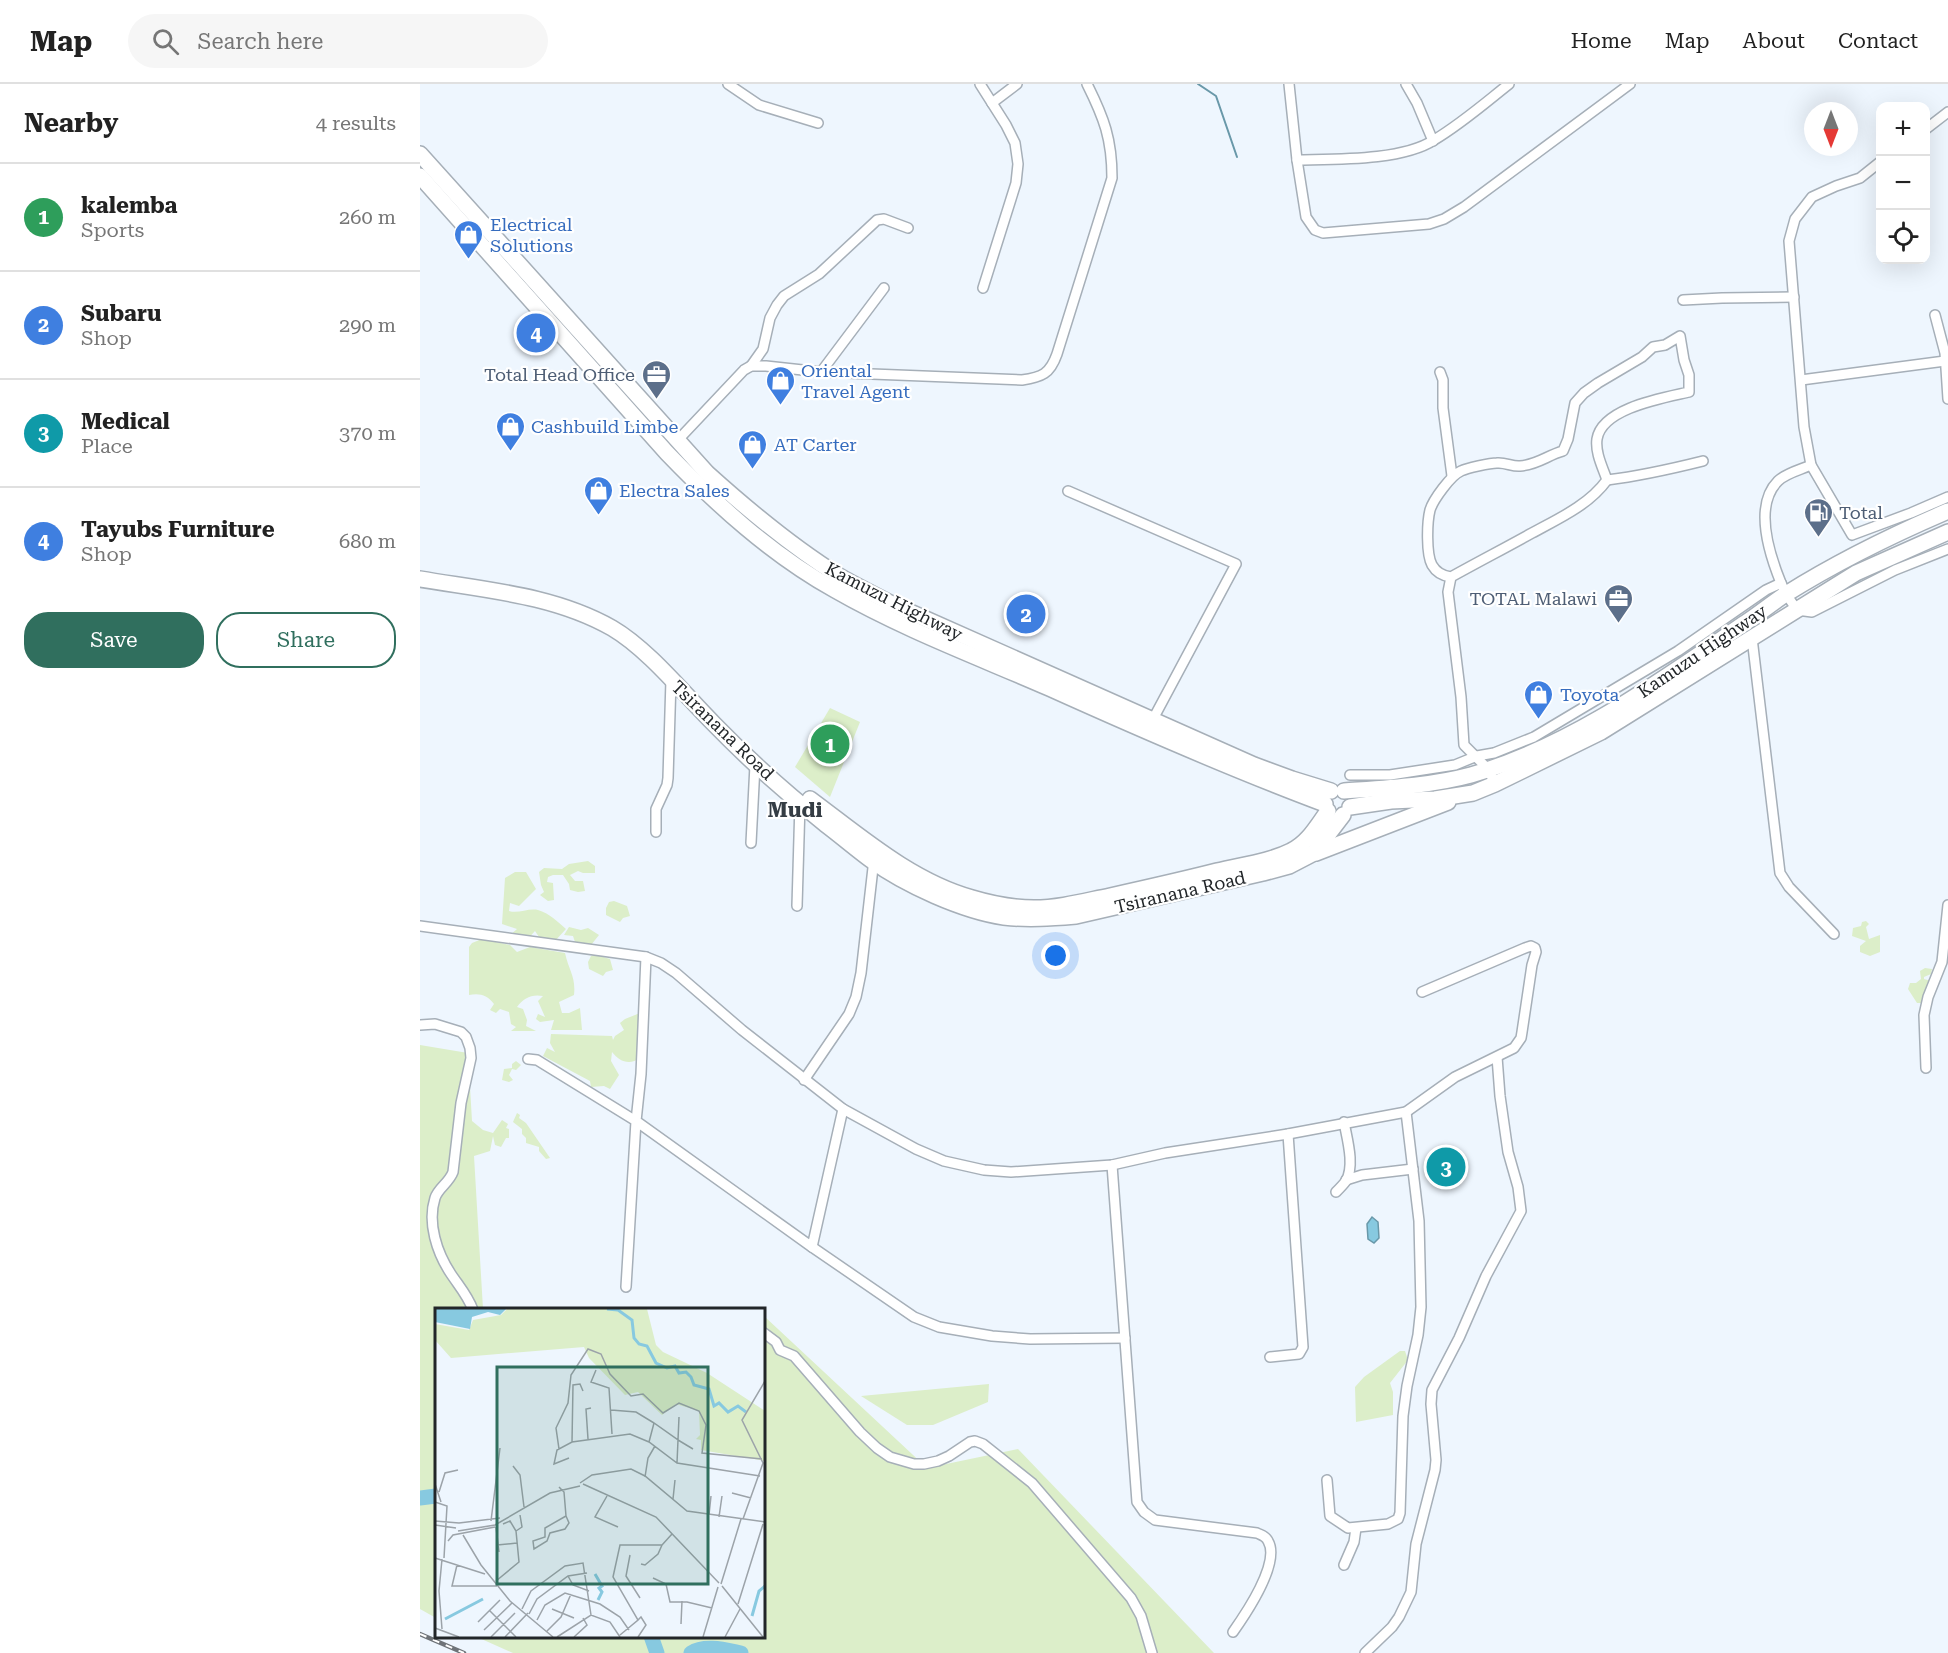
<!DOCTYPE html>
<html lang="en">
<head>
<meta charset="utf-8">
<style>
  body { margin:0; font-family:"Roboto Serif",serif; background:#f6f6f6; color:#222 }
  .controls { position:absolute; right:18px; top:18px; display:grid; overflow:hidden; border-radius:12px; box-shadow:0 6px 24px #0002 }
  .controls button { width:54px; height:54px; display:grid; place-items:center; padding:0; border:0; border-bottom:2px solid #e0e0e0; background:#fff; color:#222; font:30px sans-serif }
  .compass { position:absolute; left:1384px; top:18px; width:54px; height:54px; border-radius:50%; background:#fff; box-shadow:0 6px 24px #0002; rotate:180deg }
  .you { position:absolute; left:636px; top:872px; width:21px; height:21px; margin:-15px; border:4px solid #fff; border-radius:50%; background:#1a73e8; box-shadow:0 0 0 9px #1a73e833 }
  .badge { display:grid; place-items:center; width:39px; height:39px; border-radius:50%; background:#306f5e; color:#fff; font-size:20px; font-weight:700 }
  .pin { position:absolute; translate:-50% -50%; border:3px solid #fff; box-shadow:0 2px 6px #0006 }
  .list { margin:0; padding:0; list-style:none }
  h2 { display:flex; justify-content:space-between; align-items:center; height:78px; margin:0; padding:0 24px; font-size:26px }
  h2 small { font-size:20px; font-weight:400; color:#767676 }
  .list li { display:grid; grid-template-columns:39px 1fr auto; gap:18px; align-items:center; box-sizing:border-box; height:108px; padding:0 24px; border-top:2px solid #e0e0e0 }
  .list b { display:block; font-size:22px; white-space:nowrap }
  .list p { margin:0; font-size:20px; white-space:nowrap; color:#767676 }
  .list em { font-size:20px; font-style:normal; color:#767676 }
  .actions { display:flex; gap:12px; padding:18px 24px }
  .actions a { flex:1; padding:14px 0; border:2px solid #306f5e; border-radius:24px; text-align:center; font-size:21px; color:#306f5e }
  .actions .main { background:#306f5e; color:#fff }
  .icon { flex:none; width:33px; height:33px; fill:none; stroke:currentColor; stroke-width:2; stroke-linecap:round; stroke-linejoin:round }
  .map { position:relative; flex:none; width:1528px; height:1569px; overflow:hidden }
  header { display:flex; align-items:center; gap:36px; box-sizing:border-box; height:84px; padding:0 30px; background:#fff; border-bottom:2px solid #e0e0e0 }
  header strong { font-size:28px }
  nav { display:flex; gap:33px; margin-inline-start:auto; font-size:21px }
  .search { width:420px; height:54px; background:#f6f6f6; display:flex; align-items:center; gap:15px; box-sizing:border-box; padding:0 21px; border-radius:33px; color:#767676; font-size:22px }
  main { display:flex }
  aside { flex:1; background:#fff }
  .map>svg:first-child { display:block }
  .green { fill:#dceec9 }
  .water { fill:#87c9e0; stroke:#6998a9; stroke-width:1.5 }
  .lines { fill:none; stroke-linecap:round; stroke-linejoin:round }
  .stream { stroke:#6998a9; stroke-width:2 }
  .river { stroke:#87c9e0; stroke-width:15 }
  .minor-casing { stroke:#a6afb8; stroke-width:12 }
  .trunk-casing { stroke:#a6afb8; stroke-width:18 }
  .minor { stroke:#fff; stroke-width:9 }
  .trunk { stroke:#fff; stroke-width:15 }
  .rail-casing { stroke:#6e7378; stroke-width:4.5 }
  .rail { stroke:#fff; stroke-width:2; stroke-dasharray:7; stroke-linecap:butt }
  .labels { text-anchor:middle; dominant-baseline:central; stroke-width:4.5; stroke-linejoin:round; paint-order:stroke }
  .shop-label { font-size:18px; fill:#366cbe; stroke:#fff; text-anchor:start }
  .service-label { font-size:18px; fill:#4e5e75; stroke:#fff; text-anchor:end }
  .street-label { font-size:18px; fill:#222629; stroke:#fff }
  .quarter-label { font-size:21px; font-weight:bold; fill:#353d44; stroke:#fff }
  .inset-river { fill:none; stroke:#87c9e0; stroke-width:3 }
  .inset-road { fill:none; stroke:#9ca3a9; stroke-width:1.5 }
  .view { fill:#306f5e; fill-opacity:0.15; stroke:#306f5e; stroke-width:3 }
  .inset-edge { fill:none; stroke:#222629; stroke-width:3 }
</style>
</head>
<body>
<header>
<strong>Map</strong>
<div class="search"><svg class="icon" aria-label="search" viewBox="0 0 24 24"><circle cx="10" cy="10" r="6"/><path d="M15 15l6 6"/></svg>Search here</div>
<nav><a>Home</a><a>Map</a><a>About</a><a>Contact</a></nav>
</header>
<main>
<aside>
<h2>Nearby<small>4 results</small></h2>
<ul class="list">
<li><span class="badge" style="background:#2e9e5b">1</span><div><b>kalemba</b><p>Sports</p></div><em>260 m</em></li>
<li><span class="badge" style="background:#3f7fe0">2</span><div><b>Subaru</b><p>Shop</p></div><em>290 m</em></li>
<li><span class="badge" style="background:#0f9aa8">3</span><div><b>Medical</b><p>Place</p></div><em>370 m</em></li>
<li><span class="badge" style="background:#3f7fe0">4</span><div><b>Tayubs Furniture</b><p>Shop</p></div><em>680 m</em></li>
</ul>
<div class="actions"><a class="main">Save</a><a>Share</a></div>
</aside>
<div class="map">
<svg width="1528" height="1569" viewBox="0 0 1528 1569">
  <rect width="100%" height="100%" fill="#eef6fe"/>
  <g class="green">
    <polygon points="410,624 440,638 410,713 375,683"/>
    <polygon points="168,777 175,782 175,789 163,789 158,787 150,791 155,797 163,797 165,807 158,808 150,806 149,800 143,791 133,791 128,793 127,798 133,799 134,816 128,817 120,811 124,808 121,801 119,788 124,784 142,785 149,780"/>
    <path d="M95,788H106L116,805L99,822L90,819L89,827C98,830 108,824 118,826C129,829 138,838 146,845L135,857L121,856L115,847L105,858L89,852L97,845L82,840L85,794Z"/>
    <polygon points="194,817 207,822 210,832 203,834 200,838 186,831 186,824 189,818"/>
    <polygon points="1446,837 1449,840 1446,843 1449,855 1460,851 1460,868 1450,872 1440,868 1440,862 1446,857 1432,852 1433,844 1441,842 1442,838"/>
    <polygon points="149,843 161,846 168,844 179,851 171,861 161,866 156,861 153,852 144,851"/>
    <path d="M62,855L90,861L97,868L110,863L145,869C149,887 156,893 154,911L139,918L142,929H149L160,924L162,946H131L134,936L120,938L116,935L118,930L125,933L118,917L123,912C111,910 104,914 97,923L103,925L107,936L106,942L116,947H91L96,943L91,940L89,928L80,925L76,929L70,926L74,920C67,911 60,909 49,911V863L52,859Z"/>
    <polygon points="177,871 190,875 193,886 186,888 183,892 169,885 168,878 171,872"/>
    <polygon points="1505,884 1512,885 1511,890 1504,893 1504,895 1511,897 1504,919 1497,919 1488,905 1490,899 1496,899 1501,895 1500,887"/>
    <path d="M220,929L225,944L217,948L219,950L220,974C209,982 199,977 192,968L191,977L199,991L190,1005L184,1002L171,1003L170,997L123,972L127,964L135,968L130,959L131,950L192,952L193,956L195,952L204,946L200,939L205,935Z"/>
    <polygon points="0,961 48,969 52,1037 63,1046 73,1049 82,1036 88,1040 86,1044 89,1045 89,1054 86,1054 81,1063 75,1061 73,1052 70,1067 54,1072 63,1225 16,1226 16,1534 0,1525"/>
    <polygon points="96,977 101,981 96,986 92,985 89,991 93,996 89,998 82,996 84,985 92,984 92,980"/>
    <polygon points="97,1029 100,1031 99,1034 106,1039 130,1074 126,1075 119,1067 119,1063 106,1059 106,1054 102,1050 102,1045 93,1038"/>
    <polygon points="344,1232 507,1384 598,1365 794,1569 93,1569 57,1553 344,1552"/>
    <polygon points="980,1267 985,1267 988,1276 970,1299 973,1308 973,1331 936,1338 935,1303 944,1293"/>
    <polygon points="569,1300 568,1318 513,1341 487,1341 441,1312"/>
  </g>
  <polygon class="water" points="952,1133 958,1138 959,1154 954,1159 948,1155 947,1140"/>
  <g class="lines">
    <polyline class="stream" points="778,0 796,12 817,73"/>
    <g class="river">
      <polyline points="0,1414 16,1412"/>
      <polyline points="231,1552 237,1569"/>
      <path d="M271,1569C285,1560 306,1566 321,1569"/>
    </g>
    <defs>
      <g id="minor">
        <polyline points="308,0 339,21 398,39"/>
        <polyline points="560,0 586,41 595,59 598,80 596,99 563,204"/>
        <polyline points="869,0 877,76 886,133 895,146 903,149 1009,140 1024,135 1044,123 1210,0"/>
        <polyline points="986,0 997,19 1013,57"/>
        <polyline points="572,19 597,0"/>
        <polyline points="1506,45 1528,28"/>
        <path d="M877,76C915,75 982,77 1014,56C1041,40 1065,19 1089,0"/>
        <polyline points="1460,78 1440,94 1416,102 1392,113 1375,135 1369,157 1384,343 1391,381 1432,451 1491,429 1528,413"/>
        <polyline points="1263,216 1302,214 1374,213"/>
        <polyline points="1515,231 1525,269 1528,315"/>
        <polyline points="331,282 343,265 350,234 357,221 364,212 399,190 457,136 464,135 488,144"/>
        <polyline points="401,288 464,204"/>
        <polyline points="1020,288 1023,296 1023,324 1032,392"/>
        <polyline points="1381,296 1525,277"/>
        <path d="M258,356L324,286L331,282H346L401,288L602,296C622,293 630,290 637,270L692,94C692,55 684,34 667,0"/>
        <path d="M1187,396C1220,392 1251,385 1283,377"/>
        <polyline points="648,407 816,480 732,637"/>
        <path d="M1031,493C1023,492 1016,488 1012,481C1006,470 1007,438 1010,426C1013,416 1031,391 1041,387C1047,384 1070,379 1077,379C1085,378 1093,383 1100,382C1117,381 1128,371 1143,367L1148,355L1155,319L1164,309L1178,299L1222,273L1233,263L1245,261L1260,252L1264,276L1269,291V308C1243,314 1182,324 1177,355C1175,369 1183,384 1187,396C1169,421 1138,435 1112,449C1085,464 1058,478 1031,493L1028,508L1041,613L1044,661L1068,685L1075,700"/>
        <path d="M1361,499C1350,472 1333,422 1358,397C1366,389 1380,386 1391,381"/>
        <polyline points="1332,554 1360,789 1369,803 1414,850"/>
        <polyline points="930,691 970,691 1035,681 1057,672 1074,669 1114,653 1258,567 1346,506 1361,499 1366,510 1377,526 1392,528 1475,486 1528,465"/>
        <polyline points="236,748 236,725 247,701 248,694 251,596"/>
        <polyline points="331,759 335,681"/>
        <polyline points="377,822 380,719"/>
        <polyline points="0,842 226,873 241,879 256,889 322,946 423,1025 496,1065 524,1077 564,1086 591,1088 692,1081 745,1069 868,1050 986,1028 1035,993 1094,964 1101,954 1102,948 1112,881 1116,868 1115,864 1111,862 1105,864 1002,908"/>
        <polyline points="226,873 221,990 216,1037 392,1163 423,1025"/>
        <path d="M0,941L15,940L41,948L46,953L50,964L51,974L41,1019L33,1088C29,1099 18,1104 15,1114C7,1139 17,1169 31,1190C39,1202 48,1212 53,1226"/>
        <polyline points="108,975 117,976 216,1037 206,1203"/>
        <polyline points="1506,984 1504,931 1508,913 1522,878 1528,821"/>
        <polyline points="384,996 429,930 436,913 441,889 454,775"/>
        <path d="M692,1081L717,1418L724,1428L735,1436L837,1449C841,1451 846,1452 848,1457C861,1479 825,1531 813,1548"/>
        <polyline points="926,1096 942,1091 993,1085"/>
        <path d="M916,1108C919,1105 923,1101 926,1097C935,1081 927,1055 924,1038"/>
        <polyline points="392,1163 494,1233 519,1243 572,1252 610,1255 705,1254"/>
        <polyline points="344,1249 356,1258 360,1266 374,1272 440,1348 457,1364 470,1373 494,1380 504,1380 518,1377 529,1372 550,1358 555,1357 563,1360 612,1399 711,1514 721,1532 732,1569"/>
        <polyline points="850,1273 879,1270 883,1263 868,1050"/>
        <polyline points="907,1396 910,1432 928,1444 968,1440 978,1435 980,1429 983,1332 987,1302 998,1251 1001,1223 999,1137 986,1028"/>
        <polyline points="924,1481 934,1458 936,1444"/>
        <polyline points="945,1569 972,1543 979,1533 991,1508 996,1460 1015,1386 1016,1376 1011,1320 1012,1306 1039,1254 1066,1192 1101,1127 1098,1103 1088,1068 1080,1012 1077,973"/>
      </g>
      <g id="trunk">
        <path d="M0,70L287,389C328,426 371,462 419,492C436,502 455,511 472,520L834,681L872,695L911,707"/>
        <path d="M0,92L247,369C297,421 352,471 415,506C483,545 558,573 629,604C720,645 811,685 905,720"/>
        <path d="M0,495C65,506 134,511 192,544C228,565 264,610 294,640C329,676 366,709 405,740C421,752 436,765 451,776C485,801 543,827 584,833C608,836 632,834 656,832L843,789L869,782L894,769L923,731"/>
        <path d="M924,707C966,704 1010,702 1051,691C1151,662 1240,597 1325,539C1339,530 1352,519 1366,510C1417,478 1472,451 1528,427"/>
        <path d="M390,715C440,752 491,797 552,814C572,820 593,824 614,824C640,824 665,817 690,812C726,804 762,796 797,787C821,781 849,778 871,767C888,759 897,742 908,727"/>
        <polyline points="930,723 971,717 1015,715 1053,709 1075,700 1181,648 1436,489 1528,448"/>
        <polyline points="896,769 1028,718"/>
      </g>
    </defs>
    <use href="#minor" class="minor-casing"/>
    <use href="#trunk" class="trunk-casing"/>
    <use href="#minor" class="minor"/>
    <use href="#trunk" class="trunk"/>
    <defs>
      <polyline id="rail" points="0,1550 44,1569"/>
    </defs>
    <use href="#rail" class="rail-casing"/>
    <use href="#rail" class="rail"/>
  </g>
  <defs>
    <symbol id="shop-pin" viewBox="-11 -11 22 30"><path d="M0 17L-7.5 6A9.5 9.5 0 1 1 7.5 6Z" fill="#3f7fe0" stroke="#fff"/><path d="M-5-2.5h2.3a2.7 3.5 0 0 1 5.4 0H5L5.5 6h-11ZM-1.5-2.5h3a1.5 2.3 0 0 0-3 0Z" fill="#fff"/></symbol>
    <symbol id="office-pin" viewBox="-11 -11 22 30"><path d="M0 17L-7.5 6A9.5 9.5 0 1 1 7.5 6Z" fill="#5c6f8a" stroke="#fff"/><path d="M-6-3h4V-5.5h4V-3h4V5H-6ZM-1-4.5V-3h2v-1.5ZM-6 0V1H6V0Z" fill="#fff"/></symbol>
    <symbol id="fuel-pin" viewBox="-11 -11 22 30"><path d="M0 17L-7.5 6A9.5 9.5 0 1 1 7.5 6Z" fill="#5c6f8a" stroke="#fff"/><path d="M-5.5-6h7V0h2V4h1.3V-2.5L3-4.5l.8-.8L6-3V5H2.5V1h-1V6h-7ZM-4.2-4.7v3.2H.2V-4.7Z" fill="#fff"/></symbol>
  </defs>
  <g fill-rule="evenodd">
    <use href="#shop-pin" x="32" y="134" width="33" height="45"/>
    <use href="#office-pin" x="220" y="274" width="33" height="45"/>
    <use href="#shop-pin" x="344" y="280" width="33" height="45"/>
    <use href="#shop-pin" x="74" y="326" width="33" height="45"/>
    <use href="#shop-pin" x="316" y="344" width="33" height="45"/>
    <use href="#shop-pin" x="162" y="390" width="33" height="45"/>
    <use href="#fuel-pin" x="1382" y="412" width="33" height="45"/>
    <use href="#office-pin" x="1182" y="498" width="33" height="45"/>
    <use href="#shop-pin" x="1102" y="594" width="33" height="45"/>
  </g>
  <g class="labels">
    <g class="shop-label">
      <text x="70" y="140">Electrical<tspan x="70" dy="21">Solutions</tspan></text>
      <text x="381" y="286">Oriental<tspan x="381" dy="21">Travel Agent</tspan></text>
      <text x="111" y="342">Cashbuild Limbe</text>
      <text x="354" y="360">AT Carter</text>
      <text x="199" y="406">Electra Sales</text>
      <text x="1140" y="610">Toyota</text>
    </g>
    <g class="service-label">
      <text x="215" y="290">Total Head Office</text>
      <text x="1419" y="428" text-anchor="start">Total</text>
      <text x="1177" y="514">TOTAL Malawi</text>
    </g>
    <g class="street-label">
      <text transform="translate(474 517) rotate(27)">Kamuzu Highway</text>
      <text transform="translate(1282 567) rotate(-34)">Kamuzu Highway</text>
      <text transform="translate(303 646) rotate(44)">Tsiranana Road</text>
      <text transform="translate(760 808) rotate(-13)">Tsiranana Road</text>
    </g>
    <g class="quarter-label">
      <text x="375" y="726">Mudi</text>
    </g>
  </g>
  <g transform="translate(15 1224)">
    <rect width="330" height="330" fill="#eef6fe"/>
    <path d="M72,1H212L221,37L228,44L272,65L330,103V153L266,142V132L261,131L265,127L264,103L241,96L227,107L203,84L190,87L154,50L149,39L16,50L0,32V16L34,22L38,12L66,7Z" fill="#dceec9"/>
    <path d="M0,1H71L65,7L53,4L37,9L35,21L0,14Z" fill="#87c9e0"/>
    <path class="inset-river" d="M172,1L183,2L197,12L199,30L204,36L212,38L221,55L232,60L240,58L244,65L251,64L256,69L259,77L274,81L279,98L284,95L293,104L303,98L311,104M160,266L167,278L164,280L167,284L163,292M317,308L324,283L330,278M10,311L48,291"/>
    <path class="inset-road" d="M161,62L156,74L174,80L177,126M176,102L201,104L219,115M244,109L243,132L258,141M153,131L151,101L156,100M137,134L138,77L145,76L148,83M214,134L219,115L243,132L242,155M124,141L121,120L133,95L136,67L153,41L166,46L175,66L196,88L208,86L228,105L244,95L264,103L271,117L267,145L327,151M134,150L119,156L122,142L137,134L195,126L214,134L242,155L325,168M78,158L85,167L89,199M210,169L213,150L220,138M145,175L157,167L196,161L210,168L252,203L330,214M0,176L6,194M148,176L221,209L284,275M124,179L129,184L131,208L110,220V229L98,233L99,241L112,233L115,225L130,221L134,215L131,208M4,184L10,165L23,162M297,185L316,190M172,188L160,209L183,219M238,191L240,172M0,194L12,198L9,250M274,207L276,188M284,209L287,188M308,211L328,155L307,112L330,73M0,213L24,215L65,210M56,213L65,140M0,217L21,220M61,219L64,244M23,223L60,217L115,185L145,178M81,223L87,219L85,207M28,227L46,257L75,293L118,329M13,233L18,227L60,219M62,237L82,235M195,247L191,268L205,290M0,250L50,266M7,251L4,283L7,321M206,256L210,257L223,246L227,237M22,257L17,278H62M133,268L138,277L154,283M218,270L231,276L235,294H252L277,300M61,273L84,254L81,223L75,213L68,216M286,276L306,211M287,278L328,329M303,296L328,216M87,301L96,283L130,258L148,255L156,307M117,301L139,310M55,303L81,329M94,306L102,291L133,268L152,265M102,312L110,297L130,285L165,296L185,309L194,322M203,312L206,309L211,317L203,329M43,314L65,292M246,316L247,293M0,320L24,329M49,322L77,295M112,323L126,309L136,286M185,327L203,312L178,269L185,237H227L237,226M56,329L80,305M70,329L93,305M122,329L156,307L175,314L185,329M139,329L152,317L148,310M268,329L283,279M290,329L305,301"/>
    <path class="view" d="M62,59H273V276H62Z"/>
    <rect width="330" height="330" class="inset-edge"/>
  </g>
</svg>
<div class="controls">
<button>+</button>
<button>−</button>
<button><svg class="icon" aria-label="locate" viewBox="0 0 24 24"><circle cx="12" cy="12" r="6"/><path d="M12 2v4M12 18v4M2 12h4M18 12h4"/></svg></button>
</div>
<svg class="compass" viewBox="-18 -18 36 36"><path d="M0-13l5 13h-10z" fill="#e53935"/><path d="M0 13l5-13h-10z" fill="#767676"/></svg>
<div class="you"></div>
<div class="pin badge" style="left:410px;top:660px;background:#2e9e5b">1</div>
<div class="pin badge" style="left:606px;top:530px;background:#3f7fe0">2</div>
<div class="pin badge" style="left:1026px;top:1083px;background:#0f9aa8">3</div>
<div class="pin badge" style="left:116px;top:249px;background:#3f7fe0">4</div>
</div>
</main>
</body>
</html>
